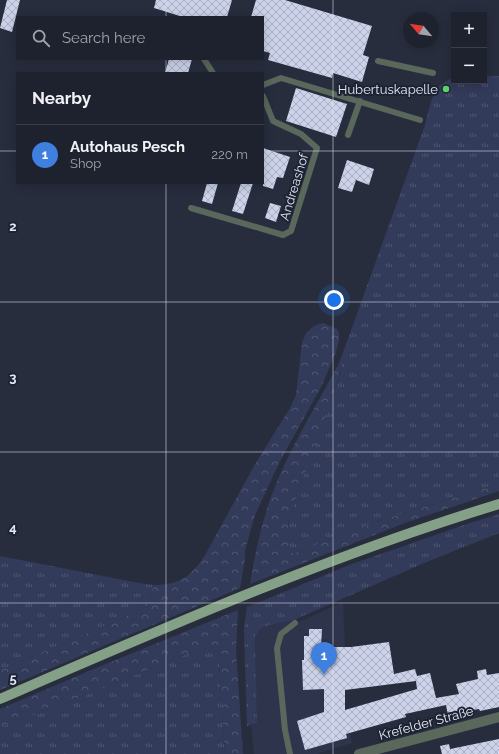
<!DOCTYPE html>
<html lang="en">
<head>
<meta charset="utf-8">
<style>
  body { margin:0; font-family:Raleway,sans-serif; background:#2b2f3a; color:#f1f3f6 }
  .controls { position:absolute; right:12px; top:12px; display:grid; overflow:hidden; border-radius:0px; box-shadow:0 2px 10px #0003 }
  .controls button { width:36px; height:36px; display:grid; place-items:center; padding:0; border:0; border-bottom:1px solid #3c3f4a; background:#1e222e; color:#f1f3f6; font:20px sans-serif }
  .compass { position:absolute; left:403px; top:12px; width:36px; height:36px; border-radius:50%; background:#1e222e; box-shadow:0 2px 10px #0003; rotate:299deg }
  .you { position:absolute; left:334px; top:300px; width:14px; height:14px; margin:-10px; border:3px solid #fff; border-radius:50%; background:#1a73e8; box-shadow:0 0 0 6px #1a73e833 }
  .badge { display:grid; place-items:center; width:26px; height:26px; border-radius:50%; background:#5ad56e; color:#fff; font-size:13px; font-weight:700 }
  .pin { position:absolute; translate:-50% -33px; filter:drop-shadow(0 1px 2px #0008) }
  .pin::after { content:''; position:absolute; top:21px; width:14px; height:12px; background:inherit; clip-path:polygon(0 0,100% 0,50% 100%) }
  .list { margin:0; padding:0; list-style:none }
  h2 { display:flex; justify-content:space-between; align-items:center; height:52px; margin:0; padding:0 16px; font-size:17px }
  h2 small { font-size:13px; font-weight:400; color:#a1a4aa }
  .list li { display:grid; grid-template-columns:26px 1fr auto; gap:12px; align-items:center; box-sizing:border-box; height:60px; padding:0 16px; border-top:1px solid #3c3f4a }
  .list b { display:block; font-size:15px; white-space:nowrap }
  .list p { margin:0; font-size:13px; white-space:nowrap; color:#a1a4aa }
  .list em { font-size:13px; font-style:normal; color:#a1a4aa }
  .icon { flex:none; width:22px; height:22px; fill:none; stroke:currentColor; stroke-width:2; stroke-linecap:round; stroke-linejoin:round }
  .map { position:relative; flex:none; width:499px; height:754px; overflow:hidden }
  .search { position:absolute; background:#1e222e; box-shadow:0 2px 10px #0003; left:16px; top:16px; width:248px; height:44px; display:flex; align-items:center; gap:10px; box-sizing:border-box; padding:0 14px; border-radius:0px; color:#a1a4aa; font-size:15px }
  .panel { position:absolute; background:#1e222e; box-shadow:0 2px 10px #0003; left:16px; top:72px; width:248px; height:112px; border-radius:0px }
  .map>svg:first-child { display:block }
  .built { fill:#2e344c }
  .grass { fill:url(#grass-tufts) }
  .forest { fill:url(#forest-crowns) }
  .building { fill:url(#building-cross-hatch); fill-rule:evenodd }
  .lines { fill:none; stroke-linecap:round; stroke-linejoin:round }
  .lane { stroke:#5a675b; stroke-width:6 }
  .street { stroke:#5a675b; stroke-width:10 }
  .primary { stroke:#84a086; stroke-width:10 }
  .grid { fill:none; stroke:#e3e7f2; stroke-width:1; stroke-opacity:0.55 }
  .poi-dot { fill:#5ad56e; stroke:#1e2334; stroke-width:1.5 }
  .labels { text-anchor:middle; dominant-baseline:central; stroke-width:4; stroke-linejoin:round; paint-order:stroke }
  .poi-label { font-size:13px; fill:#e3e7f2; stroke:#1e2334; text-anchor:end }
  .street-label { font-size:13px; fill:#e3e7f2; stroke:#1e2334 }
  .grid-label { font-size:13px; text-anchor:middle; font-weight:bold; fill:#e3e7f2; stroke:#1e2334; stroke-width:4; stroke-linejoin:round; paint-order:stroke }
</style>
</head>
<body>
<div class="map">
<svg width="499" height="754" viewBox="0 0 499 754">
  <defs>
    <pattern id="grass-tufts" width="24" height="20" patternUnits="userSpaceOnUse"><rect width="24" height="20" fill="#333b5b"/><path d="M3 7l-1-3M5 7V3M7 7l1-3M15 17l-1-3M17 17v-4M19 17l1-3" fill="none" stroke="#505773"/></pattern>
    <pattern id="forest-crowns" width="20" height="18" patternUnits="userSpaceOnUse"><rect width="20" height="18" fill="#333b5b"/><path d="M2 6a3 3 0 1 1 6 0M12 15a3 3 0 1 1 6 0" fill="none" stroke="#505773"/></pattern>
    <pattern id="building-cross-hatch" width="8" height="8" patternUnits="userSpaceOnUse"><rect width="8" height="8" fill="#cbd2e9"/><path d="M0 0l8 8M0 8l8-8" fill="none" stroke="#a9afc1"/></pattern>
  </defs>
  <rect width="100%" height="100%" fill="#282d3e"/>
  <polygon class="built" points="343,602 345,647 345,711 352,743 316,754 254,754 251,725 257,723 255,636 260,629 269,625 294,620 299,622"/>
  <g class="grass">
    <path d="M484,76H499V484L385,519L295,553H288C288,543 287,532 289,522C298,482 317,442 330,403C336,386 344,368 344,350L425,125C431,104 431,86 453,78L454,81H484Z"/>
    <polygon points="499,514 499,533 424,563 294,620 269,625 260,629 255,636 257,723 247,726 244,630 247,607 352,564 467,524"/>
    <polygon points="0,556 144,584 154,585 147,606 118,620 0,670"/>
    <polygon points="212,647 219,662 225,754 0,754 0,727 58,706 194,651"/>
  </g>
  <g class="forest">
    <path d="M323,323L337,329L339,333V341L335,355L321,387L280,461L255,515L245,550V559L240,588L0,690V670L118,620L147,606L154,585C179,585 190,577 204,557L254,466L290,408L296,395L302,343L306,333L314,326Z"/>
    <path d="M344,350V360L336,386L318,439L298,491L288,524V553H295L385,519L499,484V491L405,523L250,584C255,554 261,525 271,497C288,450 316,407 339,363Z"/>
    <polygon points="238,610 236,651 243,754 225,754 219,662 212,647 194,651 58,706 0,727 0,709 96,668"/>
  </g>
  <g class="building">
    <polygon points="7,0 20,0 12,32 0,28"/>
    <polygon points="156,0 232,0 227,17 183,17 154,8"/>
    <polygon points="256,0 285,0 372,26 363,55 369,57 362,82 333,73 332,78 268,60 270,53 263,51 263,17 251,17"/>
    <polygon points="169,59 192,59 188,73 165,73"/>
    <polygon points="296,88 347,104 336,137 286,121"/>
    <polygon points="263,148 290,157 283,178 277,177 273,189 263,186"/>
    <polygon points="347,160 374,169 369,185 356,180 352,192 338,188"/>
    <polygon points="207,183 218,183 212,204 202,201"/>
    <polygon points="241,183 253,183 243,214 232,211"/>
    <polygon points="270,203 281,206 276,222 265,218"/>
    <path d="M309,629H322L321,647H351L389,642L394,674L415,669L417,676L430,673L436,698L459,694L456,684L478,679L477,671L486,669L487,675L499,673V707L480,711L479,709L461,712L462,714L448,716L446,705L405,714L406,717L346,734L347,738L305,750L297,721L324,712V689L303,690L302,660H304V636H309ZM416,681L417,689L345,710V690Z"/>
    <polygon points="499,739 499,754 442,754 440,746 449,744 450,749"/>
  </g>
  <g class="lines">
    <g class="lane">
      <polyline points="204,59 213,73"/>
      <polyline points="378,61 433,73"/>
      <polyline points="263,85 281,78 420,120"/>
      <polyline points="348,135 360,101"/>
      <polyline points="191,208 283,235 291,231 317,148 301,134 273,121 263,96"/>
      <polyline points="290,754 285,730 277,648 281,634 295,623"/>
    </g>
    <polyline class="street" points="359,754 499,717"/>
    <path class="primary" d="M0,699C164,628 328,556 499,504"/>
  </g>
  <path class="grid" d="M166,0V17M333,0V754M166,59V73M0,151H17M263,151H499M166,183V754M0,302H499M0,452H499M0,603H499"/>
  <circle class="poi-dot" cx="446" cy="89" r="4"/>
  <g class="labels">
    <g class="poi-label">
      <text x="438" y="89">Hubertuskapelle</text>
    </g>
    <g class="street-label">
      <text transform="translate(294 187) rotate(-73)">Andreashof</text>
      <text transform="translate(426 723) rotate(-15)">Krefelder Straße</text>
    </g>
  </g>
  <g class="grid-label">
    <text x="13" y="231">2</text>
    <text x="13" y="382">3</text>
    <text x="13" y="532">4</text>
    <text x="13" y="683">5</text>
  </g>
</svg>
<div class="controls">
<button>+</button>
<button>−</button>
</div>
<svg class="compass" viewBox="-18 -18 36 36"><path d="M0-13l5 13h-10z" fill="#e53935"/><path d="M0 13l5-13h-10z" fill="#a1a4aa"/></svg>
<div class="you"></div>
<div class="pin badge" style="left:324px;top:675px;background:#3f7fe0">1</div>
<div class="search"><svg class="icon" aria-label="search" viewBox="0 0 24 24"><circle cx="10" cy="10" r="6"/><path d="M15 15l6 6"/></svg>Search here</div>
<section class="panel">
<h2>Nearby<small></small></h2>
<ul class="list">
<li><span class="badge" style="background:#3f7fe0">1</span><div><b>Autohaus Pesch</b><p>Shop</p></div><em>220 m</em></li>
</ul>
</section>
</div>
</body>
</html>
